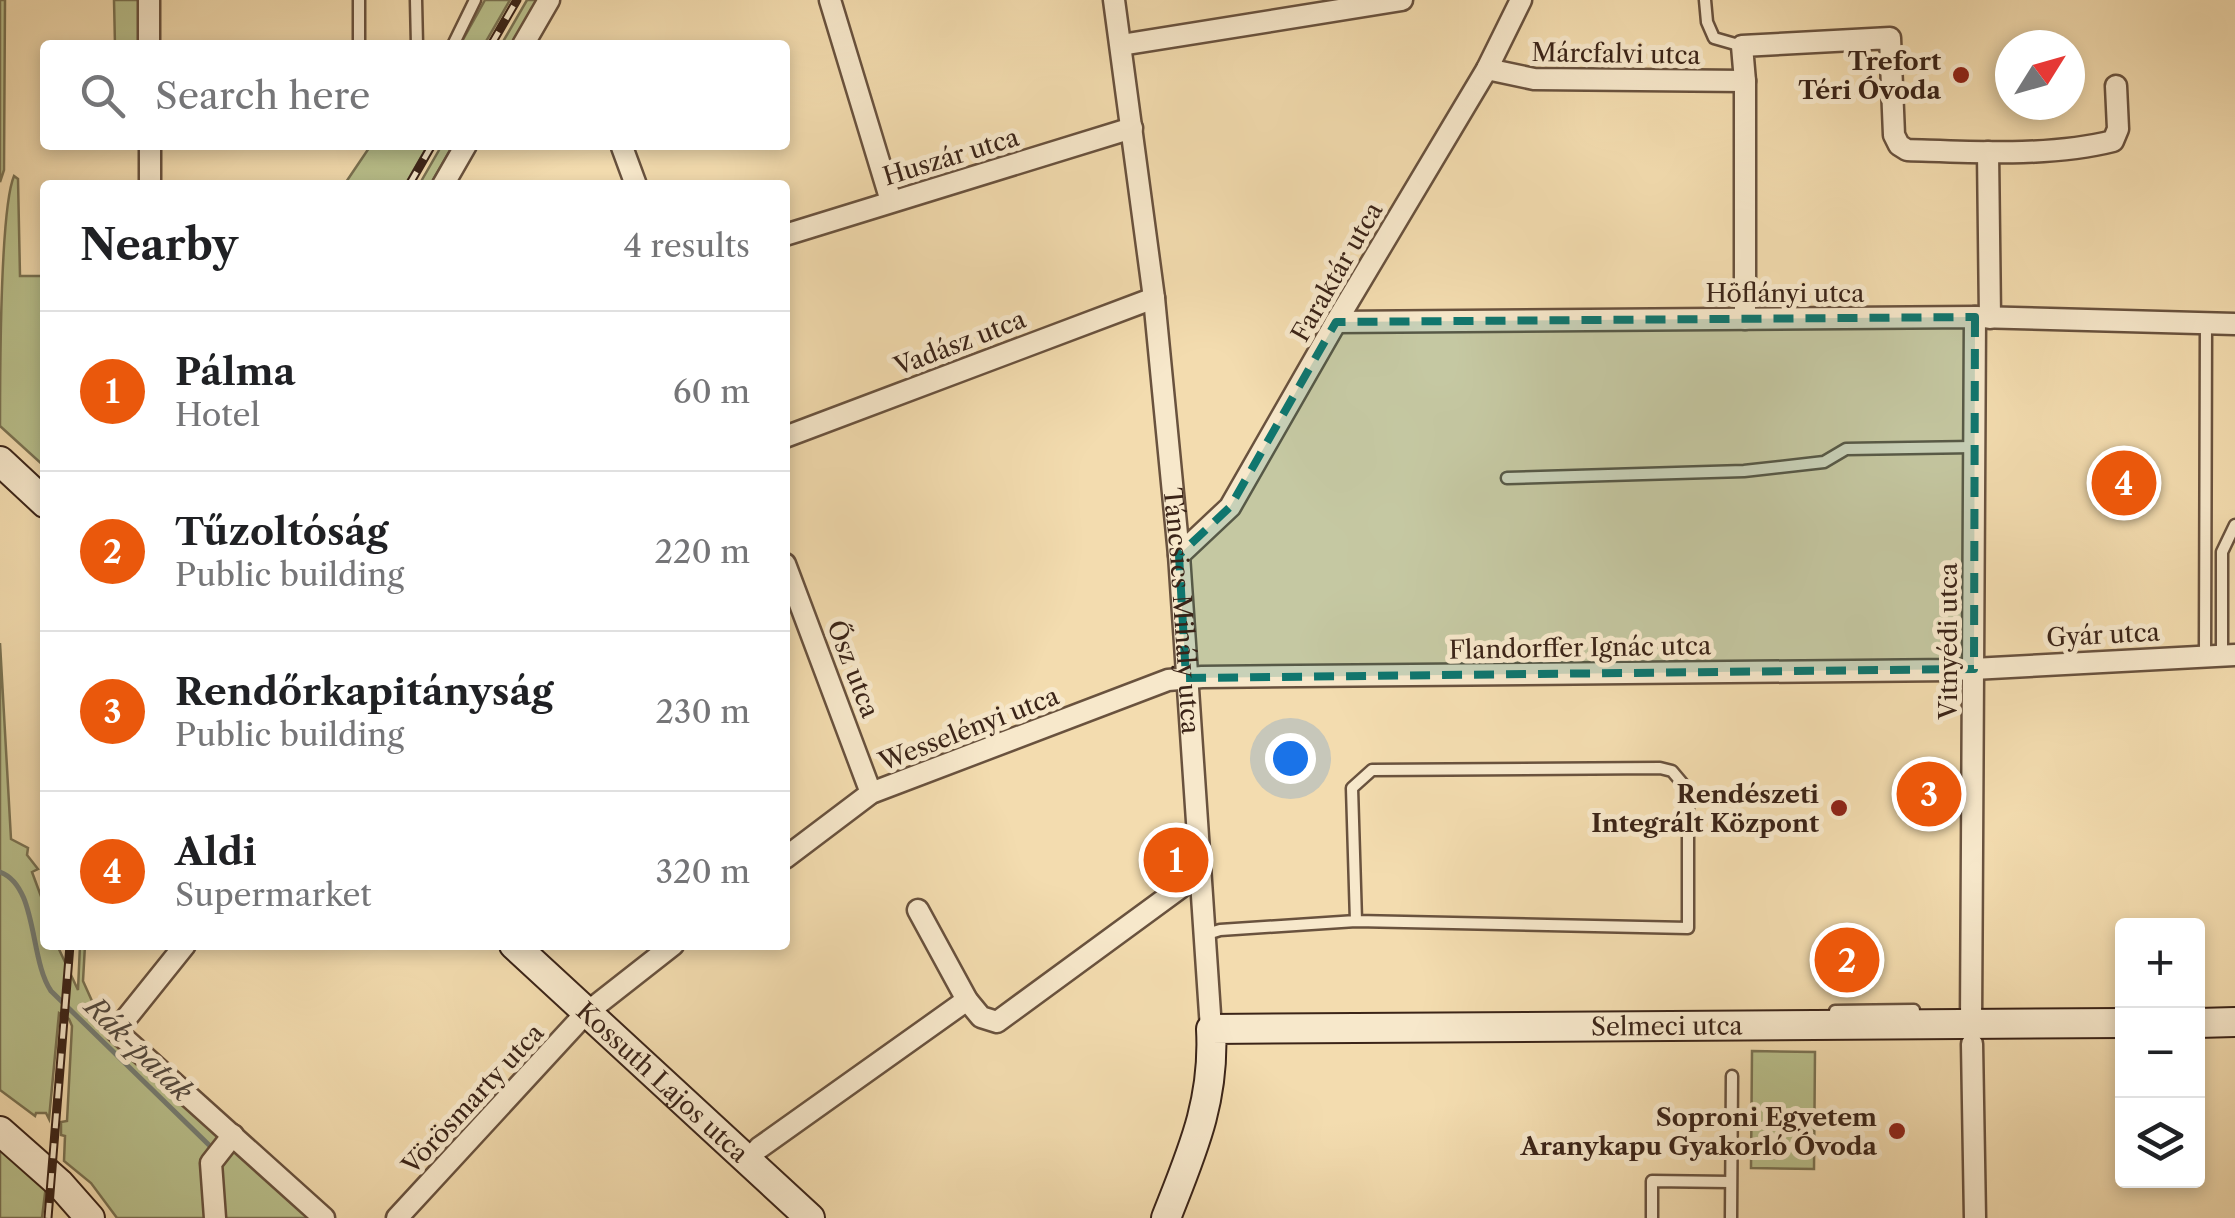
<!DOCTYPE html>
<html lang="en">
<head>
<meta charset="utf-8">
<style>
  body { margin:0; font-family:"Libre Caslon Text",serif; background:#f6f6f6; color:#202124 }
  .controls { position:absolute; right:30px; bottom:30px; display:grid; overflow:hidden; border-radius:10px; box-shadow:0 5px 15px #0003 }
  .controls button { width:90px; height:90px; display:grid; place-items:center; padding:0; border:0; border-bottom:2px solid #e0e0e0; background:#fff; color:#202124; font:50px sans-serif }
  .compass { position:absolute; left:1995px; top:30px; width:90px; height:90px; border-radius:50%; background:#fff; box-shadow:0 5px 15px #0003; rotate:53deg }
  .you { position:absolute; left:1290px; top:758px; width:35px; height:35px; margin:-25px; border:8px solid #fff; border-radius:50%; background:#1a73e8; box-shadow:0 0 0 15px #1a73e833 }
  .badge { display:grid; place-items:center; width:65px; height:65px; border-radius:50%; background:#ea580c; color:#fff; font-size:32px; font-weight:700 }
  .pin { position:absolute; translate:-50% -50%; border:5px solid #fff; box-shadow:0 2px 10px #0006 }
  .list { margin:0; padding:0; list-style:none }
  h2 { display:flex; justify-content:space-between; align-items:center; height:130px; margin:0; padding:0 40px; font-size:42px }
  h2 small { font-size:32px; font-weight:400; color:#757577 }
  .list li { display:grid; grid-template-columns:65px 1fr auto; gap:30px; align-items:center; box-sizing:border-box; height:160px; padding:0 40px; border-top:2px solid #e0e0e0 }
  .list b { display:block; font-size:38px; white-space:nowrap }
  .list p { margin:0; font-size:32px; white-space:nowrap; color:#757577 }
  .list em { font-size:32px; font-style:normal; color:#757577 }
  .icon { flex:none; width:55px; height:55px; fill:none; stroke:currentColor; stroke-width:2; stroke-linecap:round; stroke-linejoin:round }
  .map { position:relative; flex:none; width:2235px; height:1218px; overflow:hidden }
  .search { position:absolute; background:#fff; box-shadow:0 5px 15px #0003; left:40px; top:40px; width:750px; height:110px; display:flex; align-items:center; gap:25px; box-sizing:border-box; padding:0 35px; border-radius:10px; color:#757577; font-size:38px }
  .panel { position:absolute; background:#fff; box-shadow:0 5px 15px #0003; left:40px; top:180px; width:750px; height:770px; border-radius:10px }
  .map>svg:first-child { display:block }
  .green { fill:#b9c08c; stroke:#7a7252; stroke-width:2.5 }
  .lines { fill:none; stroke-linecap:round; stroke-linejoin:round }
  .stream { stroke:#767e75; stroke-width:5 }
  .lane-casing { stroke:#69523e; stroke-width:15 }
  .street-casing { stroke:#69523e; stroke-width:25 }
  .secondary-casing { stroke:#3b2418; stroke-width:32 }
  .lane { stroke:#f7e8cb; stroke-width:10 }
  .street { stroke:#f7e8cb; stroke-width:20 }
  .secondary { stroke:#f7e8cb; stroke-width:28 }
  .rail-casing { stroke:#3b2418; stroke-width:9 }
  .rail { stroke:#f7e8cb; stroke-width:5; stroke-dasharray:15; stroke-linecap:butt }
  .marked { fill:#0f766e; fill-opacity:0.2; stroke:#0f766e; stroke-width:8; stroke-dasharray:20 12; stroke-linejoin:round }
  .poi-dot { fill:#8f2418; stroke:#f7e8cb; stroke-width:4 }
  .labels { text-anchor:middle; dominant-baseline:central; stroke-width:10; stroke-linejoin:round; paint-order:stroke }
  .street-label { font-size:25px; fill:#3b2418; stroke:#f7e8cb }
  .poi-label { font-size:25px; font-weight:bold; fill:#3b2418; stroke:#f7e8cb; text-anchor:end }
  .water-label { font-size:28px; font-style:italic; fill:#544a3f; stroke:#f7e8cb }
</style>
</head>
<body>
<div class="map">
<svg width="2235" height="1218" viewBox="0 0 2235 1218">
  <rect width="100%" height="100%" fill="#f3dcaf"/>
  <filter id="stains"><feTurbulence type="fractalNoise" baseFrequency=".002" numOctaves="4"/><feColorMatrix values="0 0 0 0 .2 0 0 0 0 .09 0 0 0 0 .02 0 0 0 .5 -.17"/></filter>
  <radialGradient id="worn" r=".72"><stop offset=".6" stop-color="#630" stop-opacity="0"/><stop offset="1" stop-color="#630" stop-opacity=".3"/></radialGradient>
  <g class="green">
    <polygon points="0,0 5,0 4,170 0,182"/>
    <polygon points="114,0 139,0 139,45 115,45"/>
    <polygon points="485,0 510,0 484,45 460,45"/>
    <polygon points="527,0 540,0 513,45 501,45"/>
    <polygon points="371,145 428,145 405,185 344,185"/>
    <polygon points="442,145 453,145 430,185 419,185"/>
    <path d="M14,176L18,179L20,276H45V467L0,426C0,377 0,209 14,176Z"/>
    <polygon points="0,643 11,839 28,848 27,855 38,869 32,872 45,907 45,945 57,945 78,990 80,945 85,945 83,981 92,1001 326,1218 117,1218 91,1183 64,1161 65,1136 61,1135 61,1122 67,1121 72,1026 69,1019 59,1013 49,1119 46,1113 36,1113 35,1116 0,1090"/>
    <polygon points="1752,1051 1815,1052 1814,1169 1751,1168"/>
    <polygon points="0,1140 46,1185 42,1218 0,1218"/>
  </g>
  <g class="lines">
    <path class="stream" d="M0,872C38,886 29,959 51,991L209,1145"/>
    <defs>
      <g id="lane">
        <polyline points="359,0 359,45"/>
        <polyline points="416,0 417,45"/>
        <polyline points="1705,0 1707,22 1714,38 1742,46"/>
        <polyline points="453,45 475,0"/>
        <polyline points="1507,478 1744,471 1824,462 1846,449 1973,447"/>
        <polyline points="2205,655 2206,324"/>
        <polyline points="2222,655 2222,552 2235,525"/>
        <polyline points="1204,935 1220,930 1356,921 1688,928 1688,790 1672,771 1660,768 1372,770 1352,788 1356,921"/>
        <polyline points="1835,1011 1914,1010"/>
        <polyline points="1652,1218 1652,1181 1730,1182"/>
        <polyline points="1731,1218 1732,1076"/>
      </g>
      <g id="street">
        <polyline points="149,0 149,45"/>
        <polyline points="830,0 891,201"/>
        <path id="s1" d="M1114,0L1154,298L1179,555L1211,1029"/>
        <polyline points="523,45 549,0"/>
        <polyline points="1121,45 1402,0"/>
        <polyline points="1487,69 1534,79 1745,81"/>
        <polyline points="150,145 150,185"/>
        <polyline points="622,147 636,185"/>
        <polyline points="1988,152 1990,318"/>
        <polyline points="443,185 466,145"/>
        <polyline points="785,235 1132,128"/>
        <path d="M1745,319V81L1742,46L1890,38L1894,135L1899,145L1907,150C1972,152 2050,157 2113,141L2118,129L2116,86"/>
        <polyline points="1336,322 1975,317 2235,324"/>
        <polyline points="785,437 1154,298"/>
        <polyline points="1179,555 1230,507 1336,322 1487,69 1521,0"/>
        <polyline points="785,564 871,793"/>
        <polyline points="785,858 871,793 1168,680 1202,677 1954,670 2235,655"/>
        <polyline points="918,910 967,1000 981,1017 997,1022 1199,874"/>
        <polyline points="185,945 116,1031 324,1218"/>
        <polyline points="1971,1024 1975,317"/>
        <polyline points="1972,1044 1975,1218"/>
        <polyline points="759,1148 967,1000"/>
        <polyline points="215,1218 211,1163 233,1135"/>
        <polyline points="397,1218 585,1014 673,945"/>
      </g>
      <g id="secondary">
        <polyline points="0,461 45,503"/>
        <path id="s2" d="M514,945L810,1218"/>
        <polyline points="2198,1023 2235,1022"/>
        <polyline points="0,1131 60,1184 90,1218"/>
        <path id="s3" d="M1166,1218C1192,1152 1215,1101 1211,1029L2122,1023"/>
      </g>
    </defs>
    <use href="#lane" class="lane-casing"/>
    <use href="#street" class="street-casing"/>
    <use href="#secondary" class="secondary-casing"/>
    <use href="#lane" class="lane"/>
    <use href="#street" class="street"/>
    <use href="#secondary" class="secondary"/>
    <defs>
      <g id="rail">
        <polyline points="491,45 517,0"/>
        <polyline points="409,185 432,145"/>
        <polyline points="48,1218 70,945"/>
      </g>
    </defs>
    <use href="#rail" class="rail-casing"/>
    <use href="#rail" class="rail"/>
  </g>
  <path class="marked" d="M1975,317L1974,669L1186,678L1179,555L1230,507L1336,322Z"/>
  <g class="poi-dot">
    <circle cx="1961" cy="75" r="10"/>
    <circle cx="1839" cy="808" r="10"/>
    <circle cx="1897" cy="1131" r="10"/>
  </g>
  <g class="labels">
    <g class="street-label">
      <text transform="translate(1616 54) rotate(1)">Márcfalvi utca</text>
      <text transform="translate(951 157) rotate(-17)">Huszár utca</text>
      <text transform="translate(1337 272) rotate(-60)">Faraktár utca</text>
      <text x="1785" y="293">Höflányi utca</text>
      <text transform="translate(960 343) rotate(-21)">Vadász utca</text>
      <text stroke="none"><textPath href="#s1" startOffset="615">Táncsics Mihály utca</textPath></text>
      <text transform="translate(2103 635) rotate(-3)">Gyár utca</text>
      <text transform="translate(1948 641) rotate(-90)">Vitnyédi utca</text>
      <text transform="translate(1580 648) rotate(-1)">Flandorffer Ignác utca</text>
      <text transform="translate(853 669) rotate(69)">Ősz utca</text>
      <text transform="translate(969 729) rotate(-21)">Wesselényi utca</text>
      <text stroke="none"><textPath href="#s3" startOffset="652">Selmeci utca</textPath></text>
      <text stroke="none"><textPath href="#s2" startOffset="202">Kossuth Lajos utca</textPath></text>
      <text transform="translate(473 1099) rotate(-47)">Vörösmarty utca</text>
    </g>
    <g class="poi-label">
      <text x="1941" y="61">Trefort<tspan x="1941" dy="29">Téri Óvoda</tspan></text>
      <text x="1819" y="794">Rendészeti<tspan x="1819" dy="29">Integrált Központ</tspan></text>
      <text x="1877" y="1117">Soproni Egyetem<tspan x="1877" dy="29">Aranykapu Gyakorló Óvoda</tspan></text>
    </g>
    <g class="water-label">
      <text transform="translate(139 1049) rotate(44)">Rák-patak</text>
    </g>
  </g>
  <rect width="100%" height="100%" filter="url(#stains)"/>
  <rect width="100%" height="100%" fill="url(#worn)"/>
</svg>
<div class="controls">
<button>+</button>
<button>−</button>
<button><svg class="icon" aria-label="layers" viewBox="0 0 24 24"><path d="M12 4l9 5-9 5-9-5zM3 14l9 5 9-5"/></svg></button>
</div>
<svg class="compass" viewBox="-18 -18 36 36"><path d="M0-13l5 13h-10z" fill="#e53935"/><path d="M0 13l5-13h-10z" fill="#757577"/></svg>
<div class="you"></div>
<div class="pin badge" style="left:1176px;top:860px">1</div>
<div class="pin badge" style="left:1847px;top:960px">2</div>
<div class="pin badge" style="left:1929px;top:794px">3</div>
<div class="pin badge" style="left:2124px;top:483px">4</div>
<div class="search"><svg class="icon" aria-label="search" viewBox="0 0 24 24"><circle cx="10" cy="10" r="6"/><path d="M15 15l6 6"/></svg>Search here</div>
<section class="panel">
<h2>Nearby<small>4 results</small></h2>
<ul class="list">
<li><span class="badge">1</span><div><b>Pálma</b><p>Hotel</p></div><em>60 m</em></li>
<li><span class="badge">2</span><div><b>Tűzoltóság</b><p>Public building</p></div><em>220 m</em></li>
<li><span class="badge">3</span><div><b>Rendőrkapitányság</b><p>Public building</p></div><em>230 m</em></li>
<li><span class="badge">4</span><div><b>Aldi</b><p>Supermarket</p></div><em>320 m</em></li>
</ul>
</section>
</div>
</body>
</html>
